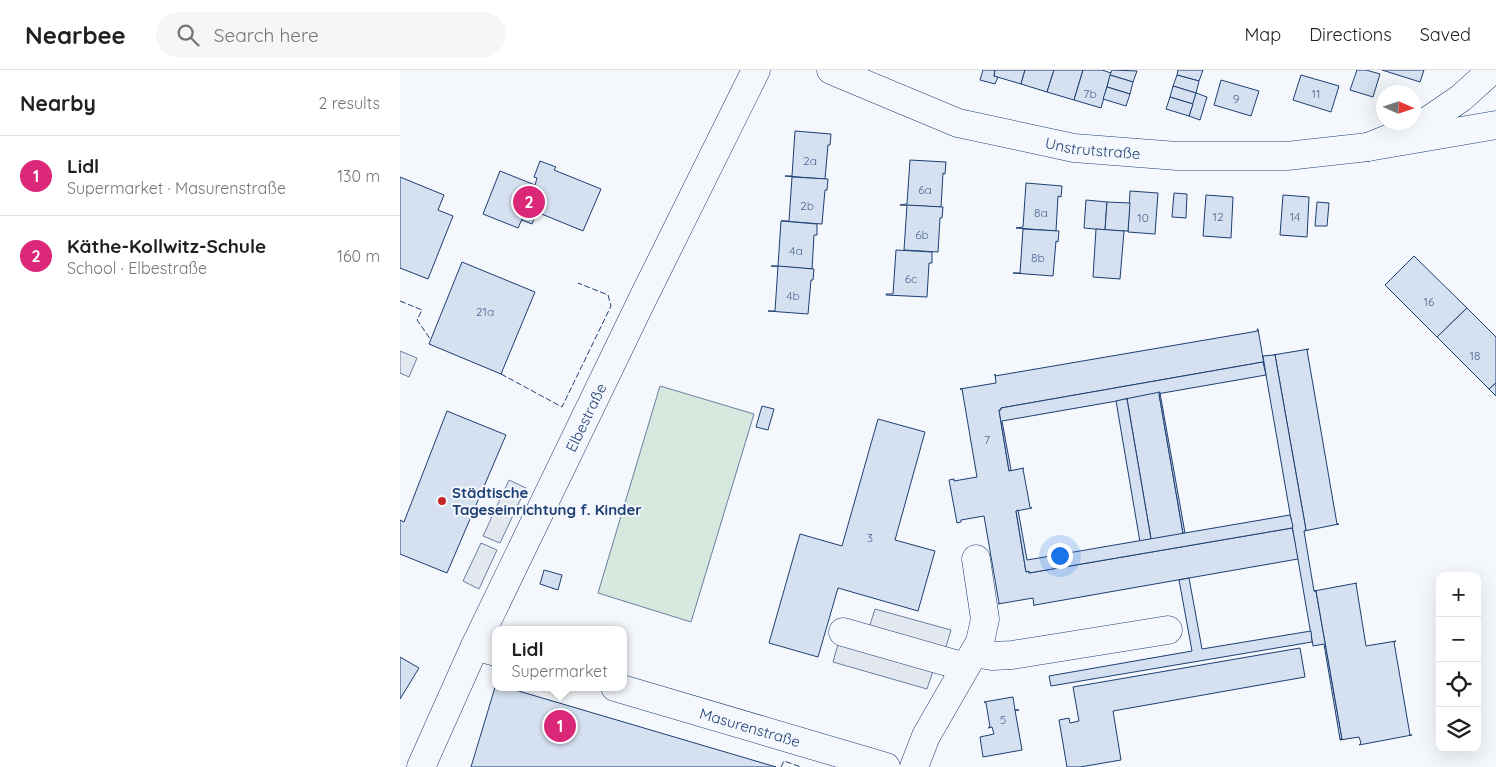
<!DOCTYPE html>
<html lang="en">
<head>
<meta charset="utf-8">
<style>
  body { margin:0; font-family:Quicksand,sans-serif; background:#f6f6f6; color:#202124 }
  .controls { position:absolute; right:15px; bottom:15px; display:grid; overflow:hidden; border-radius:10px; box-shadow:0 5px 20px #0002 }
  .controls button { width:45px; height:45px; display:grid; place-items:center; padding:0; border:0; border-bottom:1px solid #e0e0e0; background:#fff; color:#202124; font:25px sans-serif }
  .compass { position:absolute; left:976px; top:15px; width:45px; height:45px; border-radius:50%; background:#fff; box-shadow:0 5px 20px #0002; rotate:93deg }
  .you { position:absolute; left:659px; top:485px; width:18px; height:18px; margin:-12px; border:4px solid #fff; border-radius:50%; background:#1a73e8; box-shadow:0 0 0 8px #1a73e833 }
  .badge { display:grid; place-items:center; width:32px; height:32px; border-radius:50%; background:#db2777; color:#fff; font-size:16px; font-weight:700 }
  .pin { position:absolute; translate:-50% -50%; border:2px solid #fff; box-shadow:0 1px 5px #0006 }
  .popup { position:absolute; left:92px; top:556px; width:135px; height:65px; box-sizing:border-box; display:grid; place-content:center; border-radius:10px; background:#fff; filter:drop-shadow(0 1px 4px #0005); font-size:16px; white-space:nowrap; color:#757577 }
  .popup b { font-size:19px; color:#202124 }
  .popup::after { content:''; position:absolute; left:50%; top:100%; margin-left:-10px; border:10px solid transparent; border-top-color:#fff }
  .list { margin:0; padding:0; list-style:none }
  h2 { display:flex; justify-content:space-between; align-items:center; height:65px; margin:0; padding:0 20px; font-size:21px }
  h2 small { font-size:16px; font-weight:400; color:#757577 }
  .list li { display:grid; grid-template-columns:32px 1fr auto; gap:15px; align-items:center; box-sizing:border-box; height:80px; padding:0 20px; border-top:1px solid #e0e0e0 }
  .list b { display:block; font-size:19px; white-space:nowrap }
  .list p { margin:0; font-size:16px; white-space:nowrap; color:#757577 }
  .list em { font-size:16px; font-style:normal; color:#757577 }
  .icon { flex:none; width:28px; height:28px; fill:none; stroke:currentColor; stroke-width:2; stroke-linecap:round; stroke-linejoin:round }
  .map { position:relative; flex:none; width:1096px; height:697px; overflow:hidden }
  header { display:flex; align-items:center; gap:30px; box-sizing:border-box; height:70px; padding:0 25px; background:#fff; border-bottom:1px solid #e0e0e0 }
  header strong { font-size:24px }
  nav { display:flex; gap:28px; margin-inline-start:auto; font-size:18px }
  .search { width:350px; height:45px; background:#f6f6f6; display:flex; align-items:center; gap:12px; box-sizing:border-box; padding:0 18px; border-radius:28px; color:#757577; font-size:19px }
  main { display:flex }
  aside { flex:1; background:#fff }
  .map>svg:first-child { display:block }
  .green { fill:#d7e8df; stroke:#687fa3 }
  .parking { fill:#e3e8f0; stroke:#687fa3 }
  .building { fill:#d5e0f0; stroke:#1d3f73 }
  .lines { fill:none; stroke-linecap:round; stroke-linejoin:round }
  .minor-casing { stroke:#1d3f73; stroke-width:29 }
  .major-casing { stroke:#1d3f73; stroke-width:29 }
  .minor { stroke:#f4f7fb; stroke-width:28 }
  .major { stroke:#f4f7fb; stroke-width:28 }
  .fence { stroke:#1d3f73; stroke-width:1; stroke-dasharray:6 2.5; stroke-linecap:butt }
  .poi-dot { fill:#c62828; stroke:#f4f7fb; stroke-width:2 }
  .labels { text-anchor:middle; dominant-baseline:central; stroke-width:4; stroke-linejoin:round; paint-order:stroke }
  .number-label { font-size:12px; fill:#4b6792 }
  .street-label { font-size:15px; fill:#1d3f73; stroke:#f4f7fb }
  .poi-label { font-size:15px; font-weight:bold; fill:#1d3f73; stroke:#f4f7fb; text-anchor:start }
</style>
</head>
<body>
<header>
<strong>Nearbee</strong>
<div class="search"><svg class="icon" aria-label="search" viewBox="0 0 24 24"><circle cx="10" cy="10" r="6"/><path d="M15 15l6 6"/></svg>Search here</div>
<nav><a>Map</a><a>Directions</a><a>Saved</a></nav>
</header>
<main>
<aside>
<h2>Nearby<small>2 results</small></h2>
<ul class="list">
<li><span class="badge">1</span><div><b>Lidl</b><p>Supermarket · Masurenstraße</p></div><em>130 m</em></li>
<li><span class="badge">2</span><div><b>Käthe-Kollwitz-Schule</b><p>School · Elbestraße</p></div><em>160 m</em></li>
</ul>
</aside>
<div class="map">
<svg width="1096" height="697" viewBox="0 0 1096 697">
  <rect width="100%" height="100%" fill="#f4f7fb"/>
  <polygon class="green" points="260,316 354,344 291,552 198,523"/>
  <g class="parking">
    <polygon points="0,281 17,288 9,307 0,303"/>
    <polygon points="109,410 126,418 100,473 83,466"/>
    <polygon points="81,473 97,480 79,519 63,511"/>
    <polygon points="475,539 551,560 545,580 469,558"/>
    <polygon points="438,574 533,601 527,619 433,592"/>
  </g>
  <g class="building">
    <polygon points="583,0 595,0 594,6 598,7 595,14 580,10"/>
    <polygon points="595,0 625,0 621,14 594,6"/>
    <polygon points="625,0 654,0 647,22 621,14"/>
    <polygon points="654,0 683,0 674,30 647,22"/>
    <polygon points="683,0 702,0 711,3 701,38 674,30"/>
    <polygon points="712,0 737,1 733,12 710,5"/>
    <polygon points="778,0 803,0 799,11 777,5"/>
    <polygon points="957,0 966,0 980,4 973,27 950,20"/>
    <polygon points="982,0 1024,0 1020,12"/>
    <polygon points="710,5 733,12 730,24 707,17"/>
    <polygon points="777,5 799,11 796,23 773,16"/>
    <polygon points="901,5 939,16 931,42 893,30"/>
    <polygon points="821,10 859,21 851,46 814,35"/>
    <polygon points="773,16 796,23 793,34 770,27"/>
    <polygon points="707,17 730,24 726,36 703,29"/>
    <polygon points="796,23 807,27 800,50 789,46"/>
    <polygon points="770,27 793,34 789,46 766,39"/>
    <polygon points="395,61 431,64 430,75 428,75 425,109 385,106 392,106"/>
    <polygon points="510,90 546,92 545,104 543,103 541,137 500,135 507,134"/>
    <polygon points="140,91 156,97 154,100 201,119 183,161 127,138 118,158 83,144 100,101 135,115 137,108 134,107"/>
    <polygon points="0,107 44,125 38,140 53,146 28,209 0,198"/>
    <polygon points="392,107 428,109 427,120 425,120 422,154 381,151 389,151"/>
    <polygon points="626,113 662,116 661,127 658,126 656,161 616,158 623,157"/>
    <polygon points="730,121 758,123 755,164 728,162"/>
    <polygon points="774,123 787,124 786,148 772,147"/>
    <polygon points="806,125 833,127 831,168 803,166"/>
    <polygon points="883,125 909,127 907,167 880,165"/>
    <polygon points="686,130 707,132 705,160 684,158"/>
    <polygon points="707,132 730,133 728,161 705,160"/>
    <polygon points="917,132 929,133 927,156 915,156"/>
    <polygon points="507,135 543,137 542,148 540,148 538,182 504,180"/>
    <polygon points="127,138 137,143 132,154 122,150"/>
    <polygon points="381,151 417,154 417,165 414,165 412,199 371,196 378,196"/>
    <polygon points="623,159 659,161 658,172 656,171 653,206 613,203 620,203"/>
    <polygon points="696,159 724,161 720,209 693,207"/>
    <polygon points="496,180 532,182 532,193 529,193 527,227 486,225 486,224 493,224"/>
    <polygon points="1014,186 1067,238 1037,267 985,215"/>
    <polygon points="62,192 135,222 101,304 29,274"/>
    <polygon points="378,196 414,199 413,210 411,210 408,244 368,241 375,241"/>
    <polygon points="1067,238 1096,267 1096,313 1089,319 1037,267"/>
    <polygon points="857,259 858,259 864,294 863,292 601,338 601,340 599,340 609,401 624,398 623,399 630,437 632,438 616,441 626,502 629,501 629,503 892,458 892,456 899,490 898,489 789,508 635,535 634,536 633,528 598,534 599,533 584,446 561,450 561,452 557,453 549,410 554,409 554,411 577,407 562,319 560,319 596,313 595,304 595,306 858,261"/>
    <polygon points="909,279 907,280 937,454 939,454 904,461 906,460 875,285 873,286 873,285"/>
    <polygon points="873,285 875,285 906,460 904,461 914,521 916,521 942,669 940,669 924,574 913,576 866,305 863,286"/>
    <polygon points="863,292 866,305 602,351 611,400 609,401 599,340 601,340 601,338"/>
    <polygon points="1096,313 1096,326 1089,319"/>
    <polygon points="760,322 759,324 783,463 785,464 750,470 751,469 727,329 725,329"/>
    <polygon points="760,323 785,463 783,463 759,324"/>
    <polygon points="725,329 727,329 751,469 740,472 716,331"/>
    <polygon points="362,336 374,339 368,360 356,357"/>
    <polygon points="47,341 106,365 47,503 0,484 0,450 4,452"/>
    <polygon points="478,349 525,362 495,470 535,481 518,541 438,518 418,587 369,573 400,464 442,476"/>
    <polygon points="618,440 627,490 890,445 893,456 892,458 629,503 629,501 626,502 616,441"/>
    <polygon points="144,500 162,505 158,520 140,514"/>
    <polygon points="789,508 802,579 911,561 912,572 651,616 649,606 792,581 779,510"/>
    <polygon points="957,513 956,514 966,576 996,571 994,572 1010,665 1012,665 959,675 961,673 959,667 940,670 940,669 942,669 916,521 914,521"/>
    <polygon points="900,578 905,607 713,641 721,690 680,697 667,697 659,650 669,648 670,653 679,651 673,617"/>
    <polygon points="0,587 19,598 0,629"/>
    <polygon points="96,614 96,617 105,617 376,697 71,697"/>
    <polygon points="613,627 615,640 619,640 615,640 622,680 583,687 580,667 594,664 592,657 588,658 590,657 586,633 584,632"/>
  </g>
  <g class="lines">
    <defs>
      <g id="minor">
        <path id="s1" d="M431,0L558,53L674,78L777,86H887L968,77"/>
        <polyline points="1092,0 1061,28 1020,56 968,77 1096,55"/>
        <polyline points="443,562 565,597"/>
        <path id="s2" d="M75,576L243,228L356,0"/>
        <polyline points="574,583 592,586 612,585 768,560"/>
        <polyline points="514,697 526,666 580,572 585,549 576,489"/>
      </g>
      <g id="major">
        <path id="s3" d="M215,617L486,697"/>
        <polyline points="21,697 75,576 96,582"/>
      </g>
    </defs>
    <use href="#minor" class="minor-casing"/>
    <use href="#major" class="major-casing"/>
    <use href="#minor" class="minor"/>
    <use href="#major" class="major"/>
    <g class="fence">
      <polyline points="0,231 22,240 17,250 31,270"/>
      <polyline points="101,304 162,337 211,236 208,225 178,213"/>
      <polyline points="381,697 384,691 401,697"/>
    </g>
  </g>
  <circle class="poi-dot" cx="42" cy="431" r="5"/>
  <g class="labels">
    <g class="number-label">
      <text x="690" y="23">7b</text>
      <text x="916" y="23">11</text>
      <text x="836" y="28">9</text>
      <text x="410" y="90">2a</text>
      <text x="525" y="119">6a</text>
      <text x="407" y="135">2b</text>
      <text x="641" y="142">8a</text>
      <text x="818" y="146">12</text>
      <text x="895" y="146">14</text>
      <text x="743" y="147">10</text>
      <text x="522" y="164">6b</text>
      <text x="396" y="180">4a</text>
      <text x="638" y="187">8b</text>
      <text x="511" y="208">6c</text>
      <text x="393" y="225">4b</text>
      <text x="1029" y="231">16</text>
      <text x="85" y="241">21a</text>
      <text x="1075" y="285">18</text>
      <text x="587" y="369">7</text>
      <text x="470" y="467">3</text>
      <text x="603" y="649">5</text>
    </g>
    <g class="street-label">
      <text stroke="none"><textPath href="#s1" startOffset="275">Unstrutstraße</textPath></text>
      <text stroke="none"><textPath href="#s2" startOffset="254">Elbestraße</textPath></text>
      <text stroke="none"><textPath href="#s3" startOffset="141">Masurenstraße</textPath></text>
    </g>
    <g class="poi-label">
      <text x="52" y="422">Städtische<tspan x="52" dy="17">Tageseinrichtung f. Kinder</tspan></text>
    </g>
  </g>
</svg>
<div class="controls">
<button>+</button>
<button>−</button>
<button><svg class="icon" aria-label="locate" viewBox="0 0 24 24"><circle cx="12" cy="12" r="6"/><path d="M12 2v4M12 18v4M2 12h4M18 12h4"/></svg></button>
<button><svg class="icon" aria-label="layers" viewBox="0 0 24 24"><path d="M12 4l9 5-9 5-9-5zM3 14l9 5 9-5"/></svg></button>
</div>
<svg class="compass" viewBox="-18 -18 36 36"><path d="M0-13l5 13h-10z" fill="#e53935"/><path d="M0 13l5-13h-10z" fill="#757577"/></svg>
<div class="you"></div>
<div class="pin badge" style="left:160px;top:656px">1</div>
<div class="popup"><b>Lidl</b>Supermarket</div>
<div class="pin badge" style="left:129px;top:132px">2</div>
</div>
</main>
</body>
</html>
